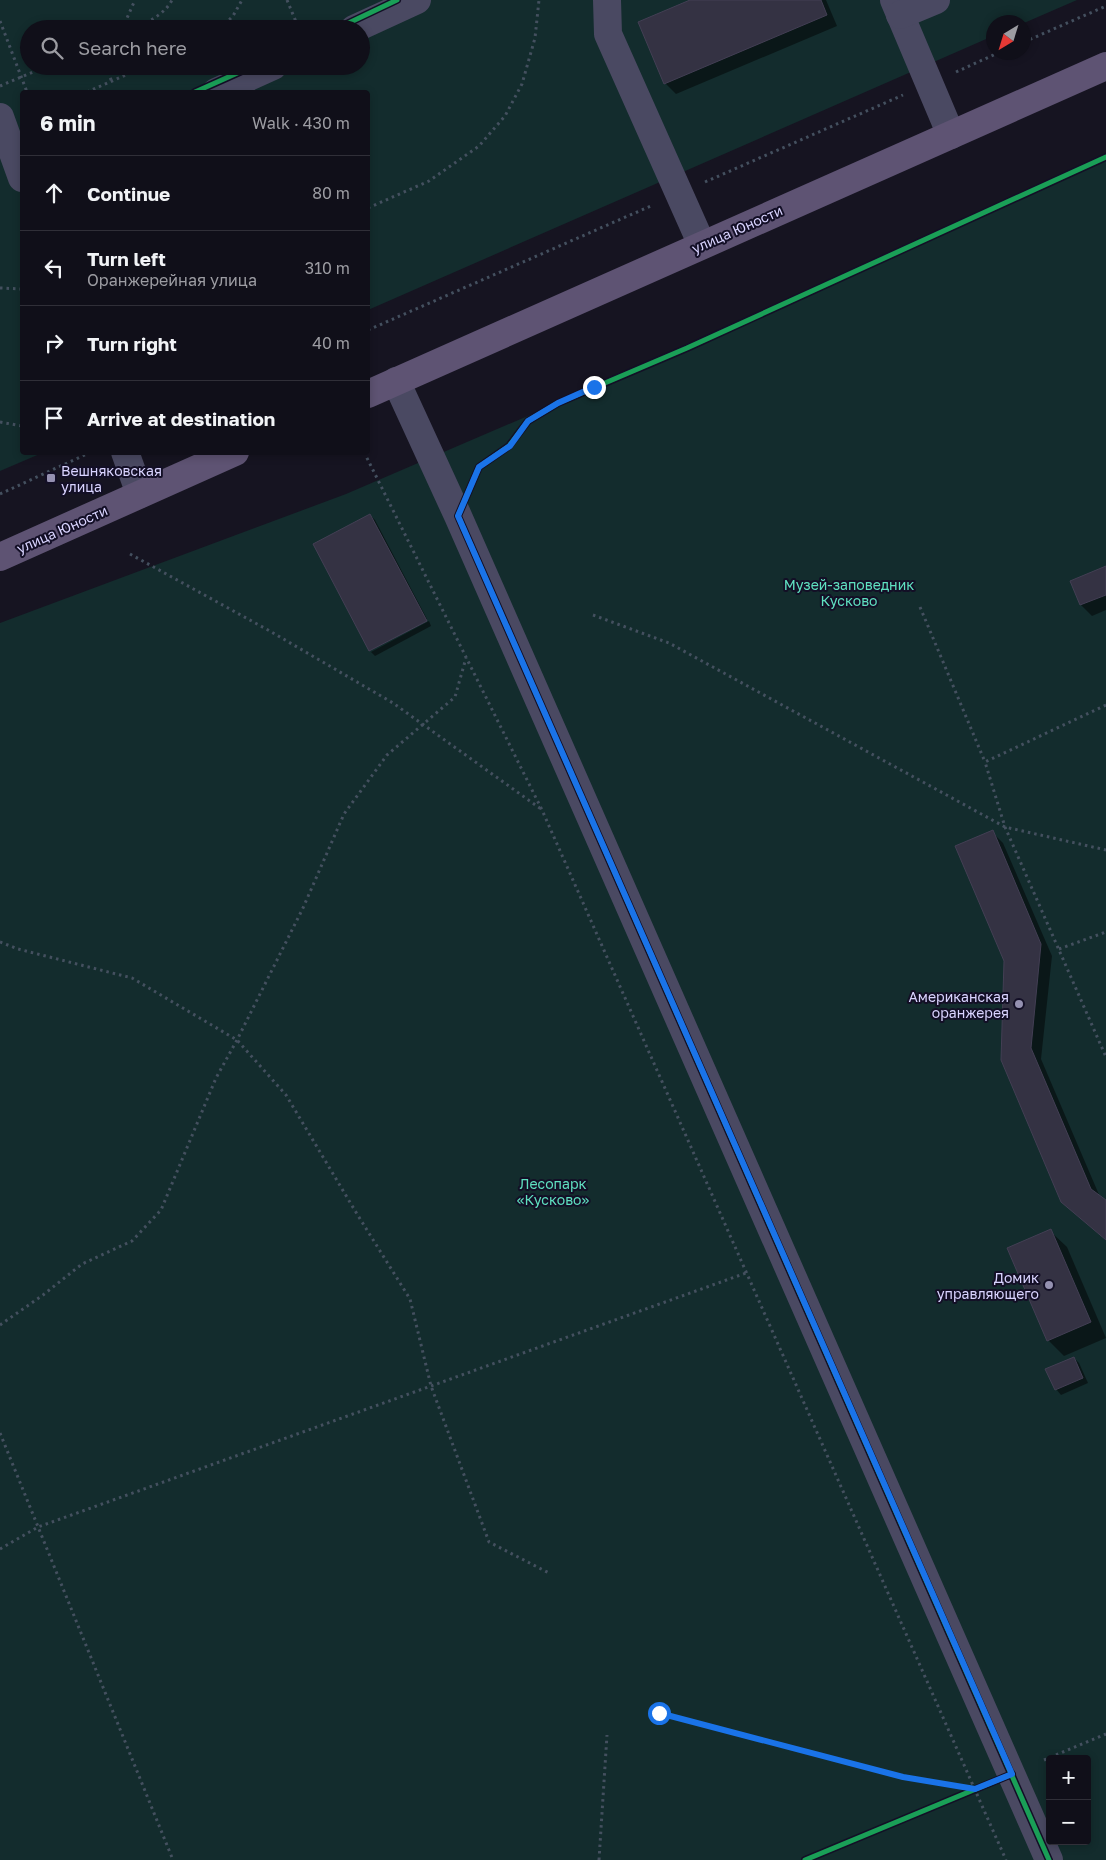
<!DOCTYPE html>
<html lang="en">
<head>
<meta charset="utf-8">
<style>
  body { margin:0; font-family:"Golos Text",sans-serif; background:#191822; color:#f1f3f6 }
  .controls { position:absolute; right:15px; bottom:15px; display:grid; overflow:hidden; border-radius:5px; box-shadow:0 2px 8px #0003 }
  .controls button { width:45px; height:45px; display:grid; place-items:center; padding:0; border:0; border-bottom:1px solid #302f38; background:#100f19; color:#f1f3f6; font:25px sans-serif }
  .compass { position:absolute; left:986px; top:15px; width:45px; height:45px; border-radius:50%; background:#100f19; box-shadow:0 2px 8px #0003; rotate:218deg }
  .stop { position:absolute; width:15px; height:15px; margin:-11px; border:4px solid #1a73e8; border-radius:50%; background:#fff }
  .stop.end { background:#1a73e8; border-color:#fff; box-shadow:0 1px 5px #0008 }
  .list { margin:0; padding:0; list-style:none }
  h2 { display:flex; justify-content:space-between; align-items:center; height:65px; margin:0; padding:0 20px; font-size:21px }
  h2 small { font-size:16px; font-weight:400; color:#9c9ca2 }
  .list li { display:grid; grid-template-columns:32px 1fr auto; gap:15px; align-items:center; box-sizing:border-box; height:75px; padding:0 20px; border-top:1px solid #302f38 }
  .list b { display:block; font-size:19px; white-space:nowrap }
  .list p { margin:0; font-size:16px; white-space:nowrap; color:#9c9ca2 }
  .list em { font-size:16px; font-style:normal; color:#9c9ca2 }
  .icon { flex:none; width:28px; height:28px; fill:none; stroke:currentColor; stroke-width:2; stroke-linecap:round; stroke-linejoin:round }
  .map { position:relative; flex:none; width:1106px; height:1860px; overflow:hidden }
  .search { position:absolute; background:#100f19; box-shadow:0 2px 8px #0003; left:20px; top:20px; width:350px; height:55px; display:flex; align-items:center; gap:12px; box-sizing:border-box; padding:0 18px; border-radius:28px; color:#9c9ca2; font-size:19px }
  .panel { position:absolute; background:#100f19; box-shadow:0 2px 8px #0003; left:20px; top:90px; width:350px; height:365px; border-radius:5px }
  .map>svg:first-child { display:block }
  .green { fill:#132c2d; fill-rule:evenodd }
  .shadow { fill:#0007 }
  .building { fill:#343243; stroke:#433f54 }
  .lines { fill:none; stroke-linecap:round; stroke-linejoin:round }
  .path { stroke:#44505f; stroke-width:3; stroke-dasharray:2.5 4; stroke-linecap:butt }
  .minor { stroke:#4a4962; stroke-width:28 }
  .major { stroke:#5e5373; stroke-width:28 }
  .cycleway-casing { stroke:#130f26; stroke-width:8 }
  .cycleway { stroke:#1a9f57; stroke-width:5 }
  .route { stroke:#1a73e8; stroke-width:6 }
  .poi-dot { fill:#9591b1; stroke:#130f26; stroke-width:2 }
  .labels { text-anchor:middle; dominant-baseline:central; stroke-width:4; stroke-linejoin:round; paint-order:stroke }
  .street-label { font-size:14px; fill:#d9d4ff; stroke:#130f26 }
  .poi-label { font-size:14px; fill:#d9d4ff; stroke:#130f26; text-anchor:end }
  .park-label { font-size:14px; fill:#5fe0c0; stroke:#130f26 }
</style>
</head>
<body>
<div class="map">
<svg width="1106" height="1860" viewBox="0 0 1106 1860">
  <rect width="100%" height="100%" fill="#161421"/>
  <g class="green">
    <path d="M0,0H1077L1024,23L994,22L993,36L368,310V92H22V452L42,453L0,471ZM29,29H361V66H29Z"/>
    <path d="M1106,157V1860H0V623L346,494L558,403ZM1050,1759H1087V1841H1050Z"/>
  </g>
  <g class="shadow">
    <polygon points="693,0 826,0 837,26 676,94 665,83"/>
    <polygon points="370,515 375,520 427,619 370,650 315,545"/>
    <polygon points="1106,568 1106,610 1092,616 1081,605"/>
    <polygon points="429,621 431,626 375,656 371,652"/>
    <polygon points="992,832 1003,843 1052,956 1041,1059 1100,1197 1106,1202 1106,1240 1073,1212 1005,960"/>
    <polygon points="1050,1231 1067,1247 1106,1338 1064,1356 1048,1340"/>
    <polygon points="1074,1358 1079,1363 1088,1383 1061,1395 1056,1389"/>
  </g>
  <g class="building">
    <polygon points="690,0 821,0 827,15 664,84 638,22"/>
    <polygon points="370,514 427,621 369,651 313,544"/>
    <polygon points="1106,566 1106,595 1080,605 1070,581"/>
    <polygon points="993,830 1041,944 1031,1048 1091,1189 1106,1200 1106,1240 1061,1202 1001,1060 1004,961 955,846"/>
    <polygon points="1051,1229 1091,1322 1047,1341 1007,1248"/>
    <polygon points="1074,1357 1083,1378 1055,1390 1045,1369"/>
  </g>
  <g class="lines">
    <g class="path">
      <polyline points="287,0 299,29"/>
      <polyline points="0,21 27,92"/>
      <polyline points="133,29 127,18 135,0"/>
      <path d="M134,29C149,21 164,15 172,0"/>
      <polyline points="220,29 233,16 242,0"/>
      <polyline points="1024,42 1106,6"/>
      <polyline points="105,66 112,82"/>
      <polyline points="956,72 1000,52"/>
      <polyline points="0,86 47,66"/>
      <polyline points="87,92 146,66"/>
      <polyline points="705,182 903,95"/>
      <polyline points="368,208 429,181 479,146 505,116 522,84 535,38 539,0"/>
      <polyline points="0,288 22,289"/>
      <polyline points="368,330 653,205"/>
      <polyline points="0,422 22,426"/>
      <polyline points="364,452 542,810 1006,1860"/>
      <polyline points="0,494 91,452"/>
      <polyline points="130,554 268,630 393,703 541,809"/>
      <polyline points="920,607 985,762"/>
      <polyline points="593,615 669,643 1005,827 1106,850"/>
      <polyline points="1106,705 985,762 1005,827 1106,1057"/>
      <polyline points="0,942 18,949 132,978 237,1040 286,1095 357,1214 410,1299 431,1386 489,1542 549,1573"/>
      <polyline points="1059,949 1106,932"/>
      <polyline points="0,1325 43,1295 82,1264 132,1241 161,1210 216,1078 237,1040 303,908 344,814 387,755 455,697 466,658"/>
      <polyline points="0,1433 173,1860"/>
      <polyline points="0,1549 38,1527 746,1273"/>
      <polyline points="659,1713 903,1777 974,1789"/>
      <polyline points="1044,1760 1106,1734"/>
      <polyline points="599,1860 607,1735"/>
    </g>
    <g class="minor">
      <polyline points="607,0 608,34 702,245"/>
      <polyline points="894,0 951,135"/>
      <polyline points="900,15 936,0"/>
      <polyline points="354,29 417,0"/>
      <polyline points="216,92 273,66"/>
      <polyline points="0,117 22,178"/>
      <polyline points="396,381 458,516 1049,1860"/>
      <polyline points="125,452 140,494"/>
    </g>
    <g class="major">
      <polyline points="368,394 1106,66"/>
      <polyline points="0,557 235,452"/>
    </g>
    <defs>
      <g id="cycleway">
        <polyline points="336,29 397,0"/>
        <polyline points="195,92 253,66"/>
        <polyline points="805,1860 1012,1774"/>
        <polyline points="1049,1860 458,516 479,467 509,446 528,421 558,403 687,348 1106,157"/>
      </g>
    </defs>
    <use href="#cycleway" class="cycleway-casing"/>
    <use href="#cycleway" class="cycleway"/>
  </g>
  <g class="lines">
    <polyline class="route" points="594,387 558,403 528,421 510,446 479,467 458,516 1012,1774 975,1789 903,1777 659,1713"/>
  </g>
  <g class="poi-dot">
    <rect x="46" y="473" width="10" height="10" rx="2.5"/>
    <circle cx="1019" cy="1004" r="5"/>
    <circle cx="1049" cy="1285" r="5"/>
  </g>
  <g class="labels">
    <g class="street-label">
      <text transform="translate(737 229) rotate(-24)">улица Юности</text>
      <text transform="translate(62 529) rotate(-24)">улица Юности</text>
    </g>
    <g class="poi-label">
      <text x="61" y="470" text-anchor="start">Вешняковская<tspan x="61" dy="16">улица</tspan></text>
      <text x="1009" y="996">Американская<tspan x="1009" dy="16">оранжерея</tspan></text>
      <text x="1039" y="1277">Домик<tspan x="1039" dy="16">управляющего</tspan></text>
    </g>
    <g class="park-label">
      <text x="849" y="584">Музей-заповедник<tspan x="849" dy="16">Кусково</tspan></text>
      <text x="553" y="1183">Лесопарк<tspan x="553" dy="16">«Кусково»</tspan></text>
    </g>
  </g>
</svg>
<div class="controls">
<button>+</button>
<button>−</button>
</div>
<svg class="compass" viewBox="-18 -18 36 36"><path d="M0-13l5 13h-10z" fill="#e53935"/><path d="M0 13l5-13h-10z" fill="#9c9ca2"/></svg>
<div class="stop" style="left:659px;top:1713px"></div>
<div class="stop end" style="left:594px;top:387px"></div>
<div class="search"><svg class="icon" aria-label="search" viewBox="0 0 24 24"><circle cx="10" cy="10" r="6"/><path d="M15 15l6 6"/></svg>Search here</div>
<section class="panel">
<h2>6 min<small>Walk · 430 m</small></h2>
<ul class="list">
<li><svg class="icon" aria-label="ahead" viewBox="0 0 24 24"><path d="M12 20V5M6 11l6-6 6 6"/></svg><div><b>Continue</b></div><em>80 m</em></li>
<li><svg class="icon" aria-label="left" viewBox="0 0 24 24"><path d="M17 20v-9H6M10 6l-5 5 5 5"/></svg><div><b>Turn left</b><p>Оранжерейная улица</p></div><em>310 m</em></li>
<li><svg class="icon" aria-label="right" viewBox="0 0 24 24"><path d="M7 20v-9h11M14 6l5 5-5 5"/></svg><div><b>Turn right</b></div><em>40 m</em></li>
<li><svg class="icon" aria-label="arrive" viewBox="0 0 24 24"><path d="M6 21V4h12l-3 4 3 4H6"/></svg><div><b>Arrive at destination</b></div></li>
</ul>
</section>
</div>
</body>
</html>
